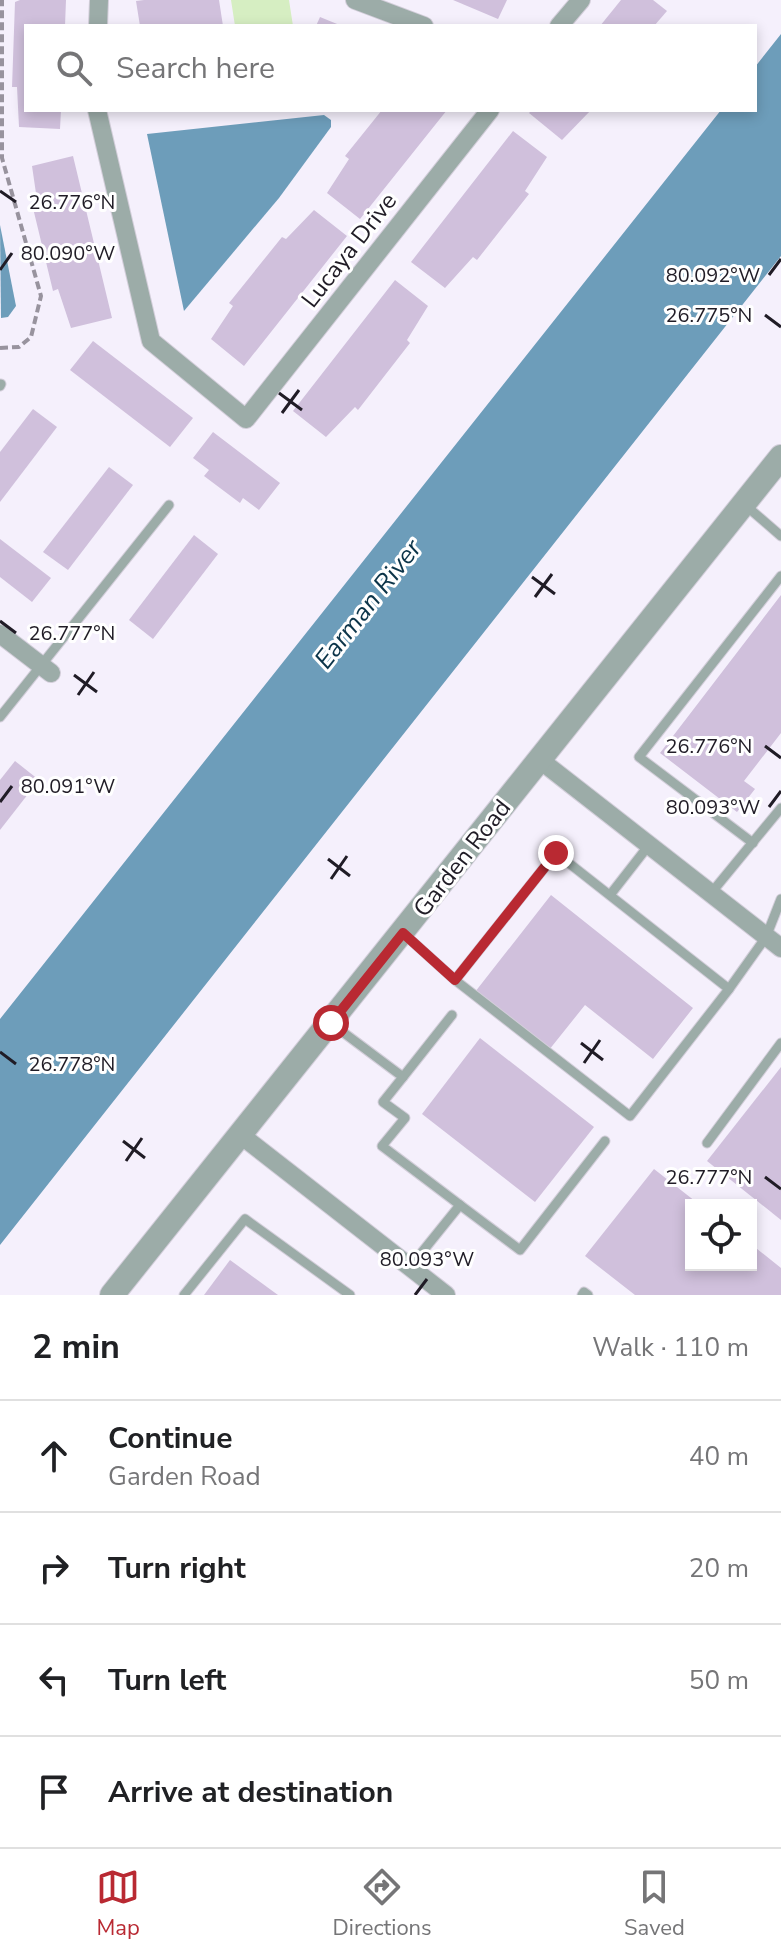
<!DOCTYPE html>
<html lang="en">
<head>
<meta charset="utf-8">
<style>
  body { margin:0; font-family:"Nunito Sans",sans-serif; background:#f2f2f2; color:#202124 }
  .controls { position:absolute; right:24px; bottom:24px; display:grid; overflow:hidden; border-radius:0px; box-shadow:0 4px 12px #0003 }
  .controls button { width:72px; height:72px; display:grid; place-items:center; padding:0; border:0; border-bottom:2px solid #e0e0e0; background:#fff; color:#202124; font:40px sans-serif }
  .stop { position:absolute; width:24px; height:24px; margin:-18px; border:6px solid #b92932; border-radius:50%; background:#fff }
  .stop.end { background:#b92932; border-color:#fff; box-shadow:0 2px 8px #0008 }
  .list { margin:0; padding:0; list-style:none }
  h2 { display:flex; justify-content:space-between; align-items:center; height:104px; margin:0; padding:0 32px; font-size:34px }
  h2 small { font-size:26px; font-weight:400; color:#757577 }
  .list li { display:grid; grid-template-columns:52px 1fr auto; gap:24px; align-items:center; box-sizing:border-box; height:112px; padding:0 32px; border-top:2px solid #e0e0e0 }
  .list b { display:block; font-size:30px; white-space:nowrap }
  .list p { margin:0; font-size:26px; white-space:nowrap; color:#757577 }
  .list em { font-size:26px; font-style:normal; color:#757577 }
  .icon { flex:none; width:44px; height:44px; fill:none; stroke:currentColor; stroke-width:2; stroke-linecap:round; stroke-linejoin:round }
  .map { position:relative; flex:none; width:781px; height:1295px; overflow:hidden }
  .search { position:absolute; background:#fff; box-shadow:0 4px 12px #0003; left:24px; right:24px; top:24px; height:88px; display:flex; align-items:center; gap:20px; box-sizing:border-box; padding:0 28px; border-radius:0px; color:#757577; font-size:30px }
  .sheet { height:552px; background:#fff }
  nav { display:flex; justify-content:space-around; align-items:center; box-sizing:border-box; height:112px; border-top:2px solid #e0e0e0; background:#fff; font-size:22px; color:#757577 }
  nav a { display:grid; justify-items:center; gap:4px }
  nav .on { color:#b92932 }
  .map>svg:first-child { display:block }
  .green { fill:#d6eec2 }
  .water { fill:#6d9dba }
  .building { fill:#d0c0dc }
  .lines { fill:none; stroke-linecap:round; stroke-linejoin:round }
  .service-casing { stroke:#d3ceda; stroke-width:11 }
  .minor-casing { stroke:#d3ceda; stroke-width:20 }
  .tertiary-casing { stroke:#d3ceda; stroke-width:26 }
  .path { stroke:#98939e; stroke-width:4; stroke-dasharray:8 4; stroke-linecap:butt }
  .service { stroke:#9caca8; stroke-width:9 }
  .minor { stroke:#9caca8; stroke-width:18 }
  .tertiary { stroke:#9caca8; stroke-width:24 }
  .route { stroke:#b92932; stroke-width:10 }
  .ticks { fill:none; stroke:#201c26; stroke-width:3 }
  .labels { text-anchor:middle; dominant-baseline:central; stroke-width:6; stroke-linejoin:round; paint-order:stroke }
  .street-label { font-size:24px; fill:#201c26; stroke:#fff }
  .water-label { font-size:26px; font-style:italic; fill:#0b3449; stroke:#fff }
  .ticks-label { font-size:20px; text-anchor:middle; fill:#201c26; stroke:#fff; stroke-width:6; stroke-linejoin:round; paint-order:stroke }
</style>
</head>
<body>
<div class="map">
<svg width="781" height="1295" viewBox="0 0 781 1295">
  <rect width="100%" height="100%" fill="#f5f0fc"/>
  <polygon class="green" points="231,0 289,0 293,26 235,26"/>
  <g class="water">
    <polygon points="781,34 781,256 0,1245 0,1019 721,110 755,110 755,67"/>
    <polygon points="324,115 331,120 331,127 279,198 184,311 147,134"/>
    <polygon points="0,225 16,306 8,317 1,318"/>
  </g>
  <g class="building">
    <polygon points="20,0 66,0 65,26 26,26 26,110 61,110 60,129 19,127 17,87 12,87 15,2"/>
    <polygon points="144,0 219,0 223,26 140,26 136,1"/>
    <polygon points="453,0 507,0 498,19"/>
    <polygon points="621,0 653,0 667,11 654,26 600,26"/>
    <polygon points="320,17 342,26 316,26"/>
    <polygon points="382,110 447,110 360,219 327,193 349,159 345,156"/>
    <polygon points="532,110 591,110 562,140 529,113"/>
    <polygon points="513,131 547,157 525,191 529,194 477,260 473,257 445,288 411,262"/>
    <polygon points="73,156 112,318 71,328 58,289 53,291 33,208 38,207 32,166"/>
    <polygon points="314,210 347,236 244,366 211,339 233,306 229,303 282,237 286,239"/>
    <polygon points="395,280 428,306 407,340 410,343 358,410 355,407 326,437 293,411"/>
    <polygon points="93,341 193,418 170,447 70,370"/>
    <polygon points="33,409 57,427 0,502 0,452"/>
    <polygon points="213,432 280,483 259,510 243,498 240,503 204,476 209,470 193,458"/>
    <polygon points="109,467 133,485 68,570 43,552"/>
    <polygon points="194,535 218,554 153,639 129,620"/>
    <polygon points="0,539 51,578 32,602 0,577"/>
    <polygon points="781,595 781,733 744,781 755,789 737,812 660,753"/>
    <polygon points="15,761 39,780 0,830 0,780"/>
    <polygon points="551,895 693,1008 653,1059 585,1005 549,1050 475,992"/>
    <polygon points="480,1038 594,1127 535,1202 422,1114"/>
    <polygon points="781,1067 781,1220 707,1161"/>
    <polygon points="654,1169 700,1205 691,1205 691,1265 751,1265 751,1244 781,1268 781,1295 635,1295 585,1256"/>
    <polygon points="230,1260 278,1295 204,1295"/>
  </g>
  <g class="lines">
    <defs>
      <g id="service">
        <polyline points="0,386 1,384"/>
        <polyline points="744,504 781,536"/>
        <polyline points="0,717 169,505"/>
        <polyline points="753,843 639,757 781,576"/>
        <polyline points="712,892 781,808"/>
        <polyline points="610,895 649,845"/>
        <polyline points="403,933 455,980 630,1116 729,989 556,853 455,980"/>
        <polyline points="729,989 766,937 781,899"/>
        <polyline points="332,1024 403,1077 383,1102 405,1118 382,1146 460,1205"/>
        <polyline points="403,1077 452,1015"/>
        <polyline points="707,1143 781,1043"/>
        <polyline points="410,1267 460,1205 520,1250 605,1141"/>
        <polyline points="184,1295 245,1219 350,1295"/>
        <polyline points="582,1295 584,1292 588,1295"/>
      </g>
      <g id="minor">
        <polyline points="355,0 424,26"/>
        <polyline points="98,26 99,0"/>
        <polyline points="559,26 581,0"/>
        <polyline points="97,110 151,341 246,419 490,110"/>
        <polyline points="0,634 51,673"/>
        <polyline points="540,760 781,948"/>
        <polyline points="242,1136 446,1295"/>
      </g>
      <polyline id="tertiary" points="112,1295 781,457"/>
    </defs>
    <use href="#service" class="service-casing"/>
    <use href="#minor" class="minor-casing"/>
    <use href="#tertiary" class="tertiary-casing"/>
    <polyline class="path" points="0,348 19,347 31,337 41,296 2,158 2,0"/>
    <use href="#service" class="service"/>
    <use href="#minor" class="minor"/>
    <use href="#tertiary" class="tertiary"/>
  </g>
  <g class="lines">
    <polyline class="route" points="331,1023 403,933 455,980 556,853"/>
  </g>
  <path class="ticks" d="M0,191L16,202M0,270L12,253M769,275L781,259M765,315L781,327M279,393L302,410M282,413L299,390M532,577L555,594M535,597L552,574M0,621L16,633M74,675L97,692M78,695L94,672M765,746L781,758M0,802L12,786M769,807L781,791M328,859L350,876M331,879L347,856M581,1043L603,1060M0,1052L16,1064M584,1063L600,1040M123,1141L145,1158M126,1161L142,1138M765,1177L781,1189M415,1295L427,1279"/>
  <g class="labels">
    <g class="street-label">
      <text transform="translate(349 250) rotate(-52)">Lucaya Drive</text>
      <text transform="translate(462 858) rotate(-52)">Garden Road</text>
    </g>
    <g class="water-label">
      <text transform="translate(368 604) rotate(-52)">Earman River</text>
    </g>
  </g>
  <g class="ticks-label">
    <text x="72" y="209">26.776°N</text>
    <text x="68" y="260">80.090°W</text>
    <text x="713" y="282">80.092°W</text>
    <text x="709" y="322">26.775°N</text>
    <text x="72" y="640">26.777°N</text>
    <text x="709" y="753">26.776°N</text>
    <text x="68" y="793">80.091°W</text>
    <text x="713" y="814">80.093°W</text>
    <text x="72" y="1071">26.778°N</text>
    <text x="709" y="1184">26.777°N</text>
    <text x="427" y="1266">80.093°W</text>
  </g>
</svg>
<div class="controls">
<button><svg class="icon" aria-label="locate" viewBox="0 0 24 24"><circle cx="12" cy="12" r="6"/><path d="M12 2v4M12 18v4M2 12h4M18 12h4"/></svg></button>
</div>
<div class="stop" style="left:331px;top:1023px"></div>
<div class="stop end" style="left:556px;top:853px"></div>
<div class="search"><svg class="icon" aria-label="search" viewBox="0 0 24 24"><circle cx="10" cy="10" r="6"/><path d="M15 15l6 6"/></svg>Search here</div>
</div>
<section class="sheet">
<h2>2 min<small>Walk · 110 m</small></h2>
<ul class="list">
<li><svg class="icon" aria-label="ahead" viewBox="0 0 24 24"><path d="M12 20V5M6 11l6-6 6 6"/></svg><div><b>Continue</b><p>Garden Road</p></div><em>40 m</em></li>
<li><svg class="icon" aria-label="right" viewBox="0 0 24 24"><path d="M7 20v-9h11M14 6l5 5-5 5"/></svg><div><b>Turn right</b></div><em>20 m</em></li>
<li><svg class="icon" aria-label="left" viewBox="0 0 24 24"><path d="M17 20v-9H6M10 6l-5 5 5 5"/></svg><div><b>Turn left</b></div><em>50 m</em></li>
<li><svg class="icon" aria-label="arrive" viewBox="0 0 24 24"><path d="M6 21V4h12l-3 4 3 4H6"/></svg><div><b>Arrive at destination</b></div></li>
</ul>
</section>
<nav>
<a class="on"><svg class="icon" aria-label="map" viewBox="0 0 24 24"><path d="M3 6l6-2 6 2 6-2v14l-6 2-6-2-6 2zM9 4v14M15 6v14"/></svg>Map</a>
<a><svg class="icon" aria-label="directions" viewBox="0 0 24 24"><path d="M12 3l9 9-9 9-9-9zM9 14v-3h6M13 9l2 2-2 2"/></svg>Directions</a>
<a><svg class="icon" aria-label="saved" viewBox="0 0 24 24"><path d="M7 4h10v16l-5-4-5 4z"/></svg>Saved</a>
</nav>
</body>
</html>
